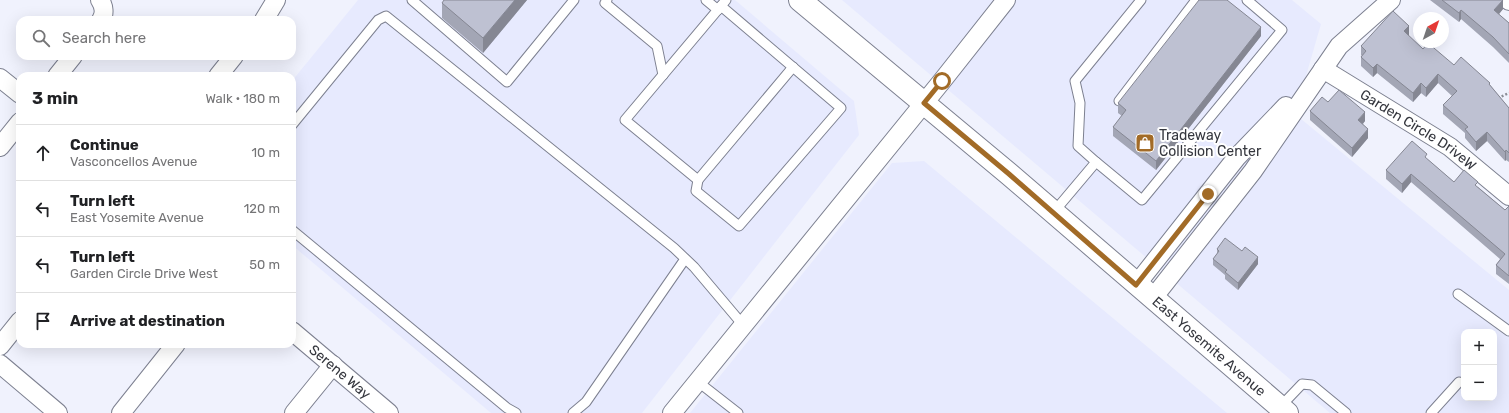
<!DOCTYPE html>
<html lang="en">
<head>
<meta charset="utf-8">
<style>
  body { margin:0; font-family:Rubik,sans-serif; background:#f2f2f2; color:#202124 }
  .controls { position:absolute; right:12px; bottom:12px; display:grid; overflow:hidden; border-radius:8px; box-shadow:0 4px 16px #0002 }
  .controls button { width:36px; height:36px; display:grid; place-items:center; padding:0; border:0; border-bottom:1px solid #e0e0e0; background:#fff; color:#202124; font:20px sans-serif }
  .compass { position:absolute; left:1413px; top:12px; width:36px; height:36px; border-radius:50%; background:#fff; box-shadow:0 4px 16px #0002; rotate:40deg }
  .stop { position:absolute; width:12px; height:12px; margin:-9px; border:3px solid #a26b27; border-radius:50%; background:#fff }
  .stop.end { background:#a26b27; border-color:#fff; box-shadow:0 1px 4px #0008 }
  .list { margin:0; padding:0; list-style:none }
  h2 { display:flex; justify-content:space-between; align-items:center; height:52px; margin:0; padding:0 16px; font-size:17px }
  h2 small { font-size:13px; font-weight:400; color:#757577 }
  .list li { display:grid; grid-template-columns:26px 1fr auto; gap:12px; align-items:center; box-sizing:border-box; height:56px; padding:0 16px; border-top:1px solid #e0e0e0 }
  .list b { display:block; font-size:15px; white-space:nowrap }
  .list p { margin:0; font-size:13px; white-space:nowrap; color:#757577 }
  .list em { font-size:13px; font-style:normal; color:#757577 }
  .icon { flex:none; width:22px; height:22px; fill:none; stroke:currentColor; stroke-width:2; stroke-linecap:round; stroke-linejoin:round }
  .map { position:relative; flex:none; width:1509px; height:413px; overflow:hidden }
  .search { position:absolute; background:#fff; box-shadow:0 4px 16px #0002; left:16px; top:16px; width:280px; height:44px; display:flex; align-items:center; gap:10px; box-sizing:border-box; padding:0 14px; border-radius:12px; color:#757577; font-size:15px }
  .panel { position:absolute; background:#fff; box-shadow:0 4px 16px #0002; left:16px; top:72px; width:280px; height:276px; border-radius:12px }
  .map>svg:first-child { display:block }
  .built { fill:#e7eafe; fill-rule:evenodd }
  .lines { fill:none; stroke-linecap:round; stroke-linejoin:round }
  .lane-casing { stroke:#7d8090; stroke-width:11 }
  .street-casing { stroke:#7d8090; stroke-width:20 }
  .primary-casing { stroke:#7d8090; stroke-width:24 }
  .path { stroke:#8a8c95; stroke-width:2.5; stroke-dasharray:2 2; stroke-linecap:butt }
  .lane { stroke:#fff; stroke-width:9 }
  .street { stroke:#fff; stroke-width:18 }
  .primary { stroke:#fff; stroke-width:22 }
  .wall { fill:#a3a6b5 }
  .shaded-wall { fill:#858793 }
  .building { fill:#bec1d2; stroke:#858793 }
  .route { stroke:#a26b27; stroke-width:5 }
  .labels { text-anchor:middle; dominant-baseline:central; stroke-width:4; stroke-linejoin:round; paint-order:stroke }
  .street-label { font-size:14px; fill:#35373e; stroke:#fff }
  .poi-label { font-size:14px; fill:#35373e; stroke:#fff; text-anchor:start }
</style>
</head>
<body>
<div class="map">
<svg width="1509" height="413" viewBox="0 0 1509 413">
  <rect width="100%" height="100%" fill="#f0f2fd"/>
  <g class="built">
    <polygon points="358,0 735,0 854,101 859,135 642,413 491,413 292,245 292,81"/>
    <path d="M842,0H1292L1321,24L1295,114L1509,290V413H1330ZM1464,332H1494V398H1464Z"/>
    <polygon points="924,161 1227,413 690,413 892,163"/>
  </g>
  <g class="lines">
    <defs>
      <g id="lane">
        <polyline points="412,0 507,82 574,0"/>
        <polyline points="607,0 605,3 657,46 663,75"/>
        <polyline points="706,0 718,10"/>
        <polyline points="726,0 625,120 698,180 793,67"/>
        <polyline points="1119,101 1196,0"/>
        <polyline points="292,125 378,20 386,16 674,248 694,267 743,325"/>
        <polyline points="1096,162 1142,200 1282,30 1247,0"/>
        <polyline points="698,180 696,191 739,226 841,108 721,6"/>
        <polyline points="1053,213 1096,162 1078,146 1080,103 1075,81 1141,0"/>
        <polyline points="292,230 507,408 516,413"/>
        <polyline points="1458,294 1509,331"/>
        <polyline points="697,381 738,413"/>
        <polyline points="1280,407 1302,384 1312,385 1346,413"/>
        <polyline points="573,413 586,402 685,259"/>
        <polyline points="1431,413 1459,382"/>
      </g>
      <g id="street">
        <path d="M100,0C104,6 105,14 101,20"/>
        <polyline points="1508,0 1509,1"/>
        <polyline points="264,20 276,0"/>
        <path id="s1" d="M1323,69L1450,147L1509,196"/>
        <polyline points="57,76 73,56"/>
        <polyline points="218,76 234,56"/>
        <polyline points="0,78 20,94"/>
        <polyline points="0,147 20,122"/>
        <polyline points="1136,285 1237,157 1286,106"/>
        <polyline points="1153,298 1253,171 1339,46 1391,0"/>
        <path id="s2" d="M292,331L389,413"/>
        <polyline points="0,346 20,321"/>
        <polyline points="0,364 58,413"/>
        <polyline points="121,413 176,344"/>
        <polyline points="294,413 333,365"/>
        <polyline points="672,413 942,81 1006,0"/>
      </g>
      <g id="primary">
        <path id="s3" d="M800,0L1009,174L1287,413"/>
      </g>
    </defs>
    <use href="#lane" class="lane-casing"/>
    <use href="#street" class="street-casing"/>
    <use href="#primary" class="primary-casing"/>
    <polyline class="path" points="1498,98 1509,93"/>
    <use href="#lane" class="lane"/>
    <use href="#street" class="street"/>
    <use href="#primary" class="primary"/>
  </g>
  <g class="wall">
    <polygon points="527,0 483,53 442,18 442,3"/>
    <polygon points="1430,0 1503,0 1503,9 1499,14 1509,23 1509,63 1493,47 1461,19 1459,22"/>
    <polygon points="1409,35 1408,36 1423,49 1454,65 1490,85 1509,108 1509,162 1506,160 1505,161 1487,141 1476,151 1465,138 1465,133 1443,114 1443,105 1452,96 1438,83 1426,97 1421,93 1413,102 1377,73 1373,77 1361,66 1361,57 1362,56 1361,55 1361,46"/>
    <polygon points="1261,36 1156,170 1113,136 1113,127 1122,116 1118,113 1118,103"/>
    <polygon points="1328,102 1365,121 1363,124 1368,138 1352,157 1310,120 1310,111"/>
    <polygon points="1427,159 1454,182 1478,187 1505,210 1509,206 1509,284 1496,274 1496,265 1500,259 1411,182 1402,193 1386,179 1386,170"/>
    <polygon points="1217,249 1258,264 1238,290 1225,279 1225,275 1213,265 1213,259 1217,254"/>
  </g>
  <g class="shaded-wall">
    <polygon points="515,0 527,0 483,53 483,38"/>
    <polygon points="1503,0 1503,9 1494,20 1494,10"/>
    <polygon points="1461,10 1461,19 1459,22 1459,13"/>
    <polygon points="1409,26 1409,35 1404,41 1404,31"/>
    <polygon points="1261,27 1261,36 1156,170 1156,161"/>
    <polygon points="1377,64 1377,73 1373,77 1373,68"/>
    <polygon points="1438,74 1438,83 1426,97 1426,88"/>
    <polygon points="1421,83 1421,93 1413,102 1413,93"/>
    <polygon points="1365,112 1365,121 1358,129 1358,120"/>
    <polygon points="1368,129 1368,138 1352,157 1352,148"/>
    <polygon points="1487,132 1487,141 1476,151 1476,142"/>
    <polygon points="1506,150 1506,160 1505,161 1505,152"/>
    <polygon points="1411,174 1411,182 1402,193 1402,184"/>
    <polygon points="1258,257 1258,264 1238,290 1238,283"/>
  </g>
  <g class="building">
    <polygon points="444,0 515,0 483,38 442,3"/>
    <polygon points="1199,0 1227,0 1261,27 1156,161 1113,127 1126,110 1118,103"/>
    <polygon points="1442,0 1503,0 1494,10 1509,23 1509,54 1493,37 1461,10 1459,13"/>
    <polygon points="1393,11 1409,26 1404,31 1423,49 1428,43 1454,65 1461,57 1490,83 1489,84 1509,108 1509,153 1506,150 1505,152 1487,132 1476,142 1465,129 1468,127 1443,105 1457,91 1438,74 1426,88 1421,83 1413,93 1377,64 1373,68 1361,57 1366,51 1361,46"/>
    <polygon points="1339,90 1365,112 1358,120 1368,129 1352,148 1310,111 1322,97 1328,102"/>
    <polygon points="1412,141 1427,154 1425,157 1454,182 1464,170 1478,182 1475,185 1505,210 1509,206 1509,276 1496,265 1505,254 1411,174 1402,184 1386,170"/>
    <polygon points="1225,238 1242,251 1245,247 1258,257 1238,283 1225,272 1227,270 1213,259 1219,251 1217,249"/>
  </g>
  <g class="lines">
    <polyline class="route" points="942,81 924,103 1009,174 1136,285 1208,194"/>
  </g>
  <defs>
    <symbol id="shop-square" viewBox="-11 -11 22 22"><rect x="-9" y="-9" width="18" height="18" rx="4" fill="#a26b27" stroke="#fff"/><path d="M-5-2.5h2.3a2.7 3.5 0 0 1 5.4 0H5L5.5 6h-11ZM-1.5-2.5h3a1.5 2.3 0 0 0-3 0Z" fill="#fff"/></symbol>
  </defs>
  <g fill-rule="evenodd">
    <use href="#shop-square" x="1134" y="132" width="22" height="22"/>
  </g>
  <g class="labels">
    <g class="street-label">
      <text stroke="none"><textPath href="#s1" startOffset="113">Garden Circle DriveW</textPath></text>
      <text stroke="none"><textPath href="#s3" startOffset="536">East Yosemite Avenue</textPath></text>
      <text stroke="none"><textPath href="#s2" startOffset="63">Serene Way</textPath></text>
    </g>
    <g class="poi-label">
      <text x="1159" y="135">Tradeway<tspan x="1159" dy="16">Collision Center</tspan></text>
    </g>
  </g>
</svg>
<div class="controls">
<button>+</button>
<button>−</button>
</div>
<svg class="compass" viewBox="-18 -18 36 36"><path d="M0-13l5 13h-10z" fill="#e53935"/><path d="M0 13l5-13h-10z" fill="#757577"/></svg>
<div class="stop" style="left:942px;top:81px"></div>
<div class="stop end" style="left:1208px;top:194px"></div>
<div class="search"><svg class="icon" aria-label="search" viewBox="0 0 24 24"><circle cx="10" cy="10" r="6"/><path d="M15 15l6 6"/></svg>Search here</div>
<section class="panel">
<h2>3 min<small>Walk · 180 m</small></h2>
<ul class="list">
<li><svg class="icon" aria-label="ahead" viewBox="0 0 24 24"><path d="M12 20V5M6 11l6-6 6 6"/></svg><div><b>Continue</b><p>Vasconcellos Avenue</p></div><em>10 m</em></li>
<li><svg class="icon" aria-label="left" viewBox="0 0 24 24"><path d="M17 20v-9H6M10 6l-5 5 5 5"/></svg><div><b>Turn left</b><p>East Yosemite Avenue</p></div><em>120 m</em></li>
<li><svg class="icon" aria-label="left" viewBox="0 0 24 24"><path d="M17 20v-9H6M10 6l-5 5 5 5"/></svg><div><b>Turn left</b><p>Garden Circle Drive West</p></div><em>50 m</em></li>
<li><svg class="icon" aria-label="arrive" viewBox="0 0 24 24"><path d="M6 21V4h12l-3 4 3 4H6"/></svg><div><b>Arrive at destination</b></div></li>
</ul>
</section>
</div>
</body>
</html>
